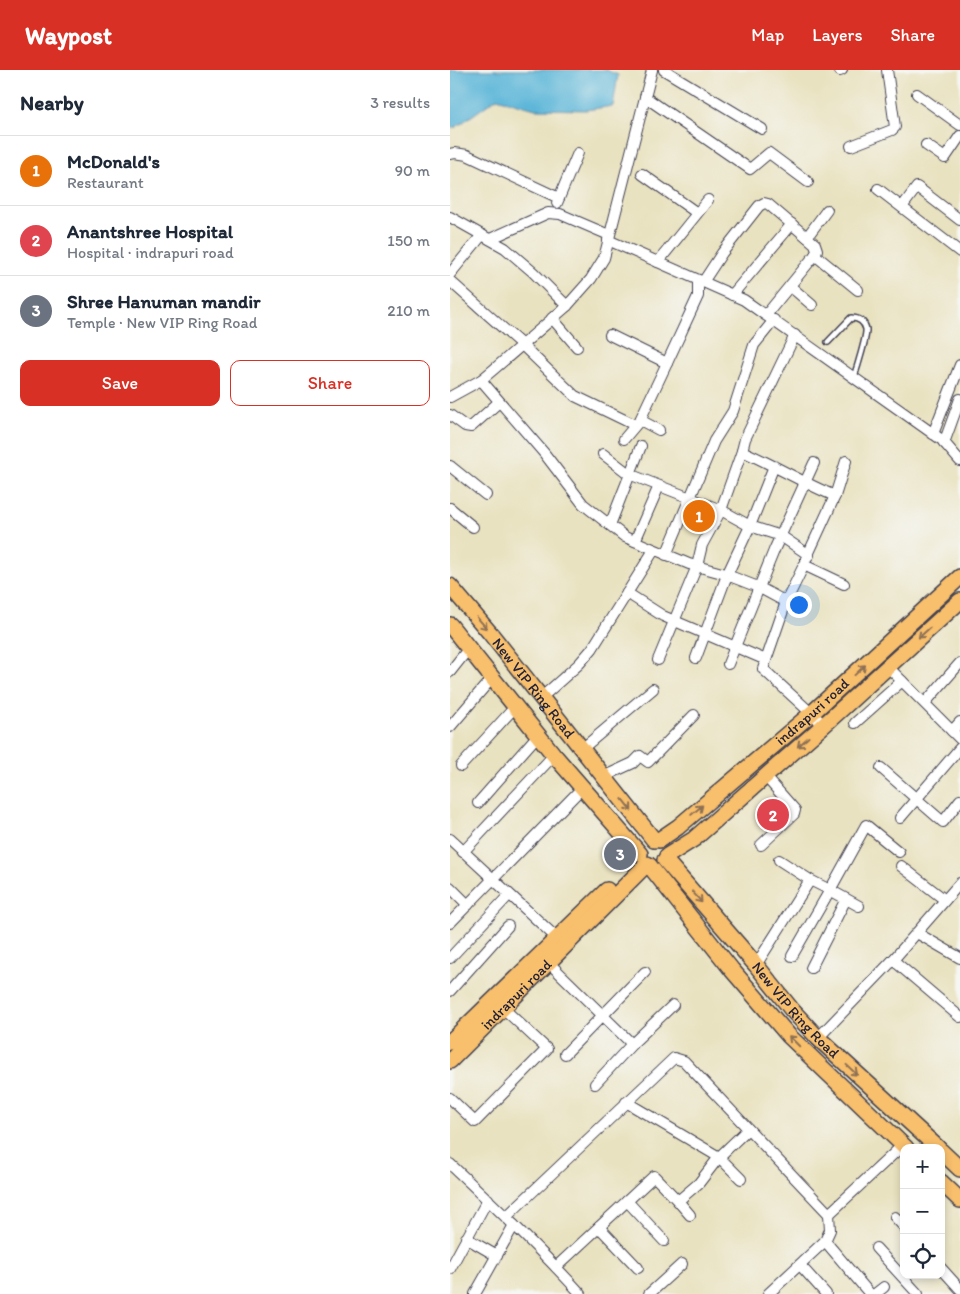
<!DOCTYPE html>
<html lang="en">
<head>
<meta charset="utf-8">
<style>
  body { margin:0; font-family:Itim,sans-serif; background:#f6f6f7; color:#1f2937 }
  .controls { position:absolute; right:15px; bottom:15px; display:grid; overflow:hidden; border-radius:10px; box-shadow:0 2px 8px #0003 }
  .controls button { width:45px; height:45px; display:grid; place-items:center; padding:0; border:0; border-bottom:1px solid #e0e1e3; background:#fff; color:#1f2937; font:25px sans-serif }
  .you { position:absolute; left:348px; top:534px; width:18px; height:18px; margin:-12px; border:4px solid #fff; border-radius:50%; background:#1a73e8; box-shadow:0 0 0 8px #1a73e833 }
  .badge { display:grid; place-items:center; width:32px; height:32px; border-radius:50%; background:#d93025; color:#fff; font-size:16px; font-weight:700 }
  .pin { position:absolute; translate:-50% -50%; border:2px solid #fff; box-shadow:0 1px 5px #0006 }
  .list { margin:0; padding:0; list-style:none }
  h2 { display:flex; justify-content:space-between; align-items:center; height:65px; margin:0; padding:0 20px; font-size:21px }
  h2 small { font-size:16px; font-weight:400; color:#747a83 }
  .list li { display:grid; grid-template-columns:32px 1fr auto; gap:15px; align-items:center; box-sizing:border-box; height:70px; padding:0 20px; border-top:1px solid #e0e1e3 }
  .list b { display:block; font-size:19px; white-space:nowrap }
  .list p { margin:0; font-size:16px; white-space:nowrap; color:#747a83 }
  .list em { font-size:16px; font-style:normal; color:#747a83 }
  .actions { display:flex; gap:10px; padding:15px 20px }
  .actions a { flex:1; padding:11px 0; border:1px solid #d93025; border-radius:10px; text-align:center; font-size:18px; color:#d93025 }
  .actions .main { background:#d93025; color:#fff }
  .icon { flex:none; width:28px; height:28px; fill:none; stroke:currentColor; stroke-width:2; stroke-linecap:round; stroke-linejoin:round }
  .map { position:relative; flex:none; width:510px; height:1224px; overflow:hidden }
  header { display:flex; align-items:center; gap:30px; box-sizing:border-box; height:70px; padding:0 25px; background:#d93025; color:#fff }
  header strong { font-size:24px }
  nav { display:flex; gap:28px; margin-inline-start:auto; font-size:18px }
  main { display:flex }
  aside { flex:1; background:#fff }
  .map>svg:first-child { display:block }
  .water { fill:#5ab5d8; stroke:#3e6c8a }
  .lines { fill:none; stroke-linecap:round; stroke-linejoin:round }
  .lane-casing { stroke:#403f4f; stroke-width:8 }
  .street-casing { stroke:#403f4f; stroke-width:12 }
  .primary-casing { stroke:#403f4f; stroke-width:18 }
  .lane { stroke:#fff; stroke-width:5 }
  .street { stroke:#fff; stroke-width:10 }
  .primary { stroke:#f8bf6c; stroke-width:15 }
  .oneway { stroke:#8d7054 }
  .labels { text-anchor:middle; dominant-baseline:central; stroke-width:4; stroke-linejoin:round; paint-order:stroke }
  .street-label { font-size:15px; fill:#22223b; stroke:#f6f6f2 }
</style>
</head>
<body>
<header>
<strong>Waypost</strong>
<nav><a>Map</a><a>Layers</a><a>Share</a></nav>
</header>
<main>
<aside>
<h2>Nearby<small>3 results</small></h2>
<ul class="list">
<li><span class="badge" style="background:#e8710a">1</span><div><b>McDonald's</b><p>Restaurant</p></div><em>90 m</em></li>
<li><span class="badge" style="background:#e0444e">2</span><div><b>Anantshree Hospital</b><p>Hospital · indrapuri road</p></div><em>150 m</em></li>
<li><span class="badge" style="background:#6b7280">3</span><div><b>Shree Hanuman mandir</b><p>Temple · New VIP Ring Road</p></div><em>210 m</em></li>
</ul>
<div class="actions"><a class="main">Save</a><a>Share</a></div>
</aside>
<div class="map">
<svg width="510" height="1224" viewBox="0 0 510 1224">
  <rect width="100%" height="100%" fill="#f6f6f2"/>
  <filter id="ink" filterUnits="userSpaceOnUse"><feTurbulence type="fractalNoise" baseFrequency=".02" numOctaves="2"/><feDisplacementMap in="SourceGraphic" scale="10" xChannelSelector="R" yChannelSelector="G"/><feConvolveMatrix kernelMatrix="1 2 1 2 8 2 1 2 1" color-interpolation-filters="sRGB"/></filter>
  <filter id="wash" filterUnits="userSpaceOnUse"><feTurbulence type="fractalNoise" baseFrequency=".0096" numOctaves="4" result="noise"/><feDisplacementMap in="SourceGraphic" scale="20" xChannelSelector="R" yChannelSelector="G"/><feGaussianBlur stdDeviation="1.12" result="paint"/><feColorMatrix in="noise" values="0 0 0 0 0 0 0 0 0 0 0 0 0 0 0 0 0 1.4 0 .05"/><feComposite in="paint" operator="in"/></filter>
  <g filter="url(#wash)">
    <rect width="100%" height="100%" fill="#e9e2c0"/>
    <polygon class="water" points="0,0 156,0 168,5 163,36 136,40 85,39 47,28 6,57 0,58"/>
  </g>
  <g filter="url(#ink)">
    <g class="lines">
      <defs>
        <path id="lane" d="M378,272L401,248C408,248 414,251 416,259C417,266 407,298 404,307"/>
        <g id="street">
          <polyline points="214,0 312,59"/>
          <polyline points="390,1 392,0"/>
          <polyline points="467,24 510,55"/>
          <polyline points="195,27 300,99 319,83 358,112"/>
          <polyline points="476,75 495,88 510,66"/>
          <polyline points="401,76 442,60 445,57 437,0"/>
          <polyline points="0,84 5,83 17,85 109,128"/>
          <polyline points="192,104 247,143"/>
          <polyline points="428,119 510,182"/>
          <polyline points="107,133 128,83"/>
          <polyline points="452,137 467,117 510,150"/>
          <polyline points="0,147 55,178 83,202 117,236"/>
          <polyline points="357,167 377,140"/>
          <polyline points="40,169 98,143 110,144 159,165"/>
          <polyline points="158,170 294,230 492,370 510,391"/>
          <polyline points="208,192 258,130"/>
          <polyline points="0,204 32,165"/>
          <polyline points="0,211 72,275 125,326 185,355"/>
          <polyline points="253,212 272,183 309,136 314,133 318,134 365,174 367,180 365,185"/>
          <polyline points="340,216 362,235"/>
          <polyline points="282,225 342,154"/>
          <polyline points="316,245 365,185 408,220"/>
          <polyline points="102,248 127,277"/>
          <polyline points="160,265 217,293"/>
          <polyline points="31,310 94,383 133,434 175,467 239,494 272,503 308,517 336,532 354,495 394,514"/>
          <polyline points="0,327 31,310 43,300 117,236 141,209 154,188 202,0"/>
          <polyline points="0,345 15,356 21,357 49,332"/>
          <polyline points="190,350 209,360"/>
          <polyline points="483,364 510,295"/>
          <polyline points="174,369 190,350 217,293 248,226 248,210"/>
          <polyline points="494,373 510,329"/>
          <polyline points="292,381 295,369 345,265"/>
          <polyline points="153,384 179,404 271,440 252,475 247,496 208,590"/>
          <polyline points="0,396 36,425"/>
          <path d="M324,396L300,456L271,440L292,381C324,395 353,413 385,426"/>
          <polyline points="0,438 23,457"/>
          <polyline points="160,455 191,376"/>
          <polyline points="185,471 209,416"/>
          <polyline points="216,485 264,371 283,341 304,275 324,250"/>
          <polyline points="356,489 385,426 396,391"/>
          <polyline points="177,523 213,546 316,590"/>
          <polyline points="336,532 313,599 374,655"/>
          <polyline points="246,588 277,505 300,456 331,466 359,485"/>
          <polyline points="278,594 325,478 364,393"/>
          <polyline points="437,596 510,669"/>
          <polyline points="0,602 19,578"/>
          <polyline points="92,627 129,594 142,579 204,480"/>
          <polyline points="475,633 510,593"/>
          <polyline points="405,653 452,611"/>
          <polyline points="0,657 42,608"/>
          <polyline points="502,661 510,652"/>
          <polyline points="133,678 203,619"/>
          <polyline points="11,696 65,637"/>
          <polyline points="431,698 493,752 510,730"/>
          <polyline points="155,706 183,693 190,686 198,692 244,645"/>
          <polyline points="28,733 88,665"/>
          <polyline points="450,748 510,678"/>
          <polyline points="0,769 111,872"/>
          <polyline points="311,775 344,744 345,740 316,707"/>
          <polyline points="13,782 104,685"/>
          <polyline points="329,790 360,810"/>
          <polyline points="451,796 495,830"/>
          <polyline points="0,817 18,835"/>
          <polyline points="0,853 132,718"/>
          <polyline points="467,863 510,888"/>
          <polyline points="342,886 380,820 409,836"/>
          <polyline points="0,888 59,825"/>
          <polyline points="95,889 182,974 145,1014"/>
          <polyline points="443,890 510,947"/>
          <polyline points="306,895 360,810 380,820 416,755 449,782"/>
          <polyline points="361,898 396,829"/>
          <polyline points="0,921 58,856"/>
          <polyline points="368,968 443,890 510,813"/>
          <polyline points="182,974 223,935"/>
          <polyline points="115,984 195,902"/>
          <polyline points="0,1028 25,1052 97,979 53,938"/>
          <polyline points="176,1032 269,1087 291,1109"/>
          <path d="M0,1094C45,1136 90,1179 131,1224"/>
          <polyline points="177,1131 214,1171"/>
          <polyline points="228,1131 240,1145"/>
          <polyline points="56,1147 224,988 234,991 379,1144 453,1075"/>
          <polyline points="445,1147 454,1157"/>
          <polyline points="149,1157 188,1198"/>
          <polyline points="16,1168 47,1186"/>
          <polyline points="375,1171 420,1224"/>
          <polyline points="426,1178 468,1224"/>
          <polyline points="350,1195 376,1224"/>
          <polyline points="106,1197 204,1106 228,1131 249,1113 269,1087 298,1059"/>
          <polyline points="491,1198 510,1219"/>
          <polyline points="0,1199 38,1129"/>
          <polyline points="25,1224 64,1155"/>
          <polyline points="199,1224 232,1194"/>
          <polyline points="318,1224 375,1171 380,1160 379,1144"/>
          <polyline points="425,1224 434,1217"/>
        </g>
        <g id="primary">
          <path id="s1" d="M0,516L40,563L204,770"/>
          <polyline points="0,555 104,685 190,784"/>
          <path id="s2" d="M209,770L228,757L362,643L510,507"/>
          <polyline points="217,786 244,769 374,655 510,531"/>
          <path id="s3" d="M215,790L306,895L342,940L368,968L488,1078"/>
          <polyline points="199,795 282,900 339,966 456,1078"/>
          <polyline points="0,972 157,820"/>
          <path id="s4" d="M0,991L197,794"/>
          <polyline points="491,1081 510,1099"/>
          <polyline points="491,1112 510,1130"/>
        </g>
      </defs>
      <use href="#lane" class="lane-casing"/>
      <use href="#street" class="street-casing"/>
      <use href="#primary" class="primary-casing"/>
      <use href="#lane" class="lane"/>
      <use href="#street" class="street"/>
      <use href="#primary" class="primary"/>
    </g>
    <defs><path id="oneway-shaft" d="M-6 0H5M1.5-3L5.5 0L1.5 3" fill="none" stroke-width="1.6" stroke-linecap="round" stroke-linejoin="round" transform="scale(1.25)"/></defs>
    <g class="oneway">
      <use href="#oneway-shaft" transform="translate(32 553) rotate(49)"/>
      <use href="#oneway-shaft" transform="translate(474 563) rotate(138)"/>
      <use href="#oneway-shaft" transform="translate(410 600) rotate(-43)"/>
      <use href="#oneway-shaft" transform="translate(353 672) rotate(138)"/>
      <use href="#oneway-shaft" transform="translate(177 735) rotate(52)"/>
      <use href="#oneway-shaft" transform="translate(247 740) rotate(-40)"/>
      <use href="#oneway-shaft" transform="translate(247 827) rotate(49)"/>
      <use href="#oneway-shaft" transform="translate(344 971) rotate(-135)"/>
      <use href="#oneway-shaft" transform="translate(402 1000) rotate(43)"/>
    </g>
  </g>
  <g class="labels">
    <g class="street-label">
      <text stroke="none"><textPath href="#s1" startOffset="132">New VIP Ring Road</textPath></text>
      <text stroke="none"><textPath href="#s2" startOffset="200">indrapuri road</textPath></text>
      <text stroke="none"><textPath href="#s4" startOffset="94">indrapuri road</textPath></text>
      <text stroke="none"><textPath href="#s3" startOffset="199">New VIP Ring Road</textPath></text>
    </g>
  </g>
</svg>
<div class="controls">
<button>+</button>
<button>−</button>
<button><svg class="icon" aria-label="locate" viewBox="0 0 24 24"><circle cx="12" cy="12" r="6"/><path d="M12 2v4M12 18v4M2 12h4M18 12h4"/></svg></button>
</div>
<div class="you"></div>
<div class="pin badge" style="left:249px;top:446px;background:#e8710a">1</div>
<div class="pin badge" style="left:323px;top:745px;background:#e0444e">2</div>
<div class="pin badge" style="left:170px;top:784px;background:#6b7280">3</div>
</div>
</main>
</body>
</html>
